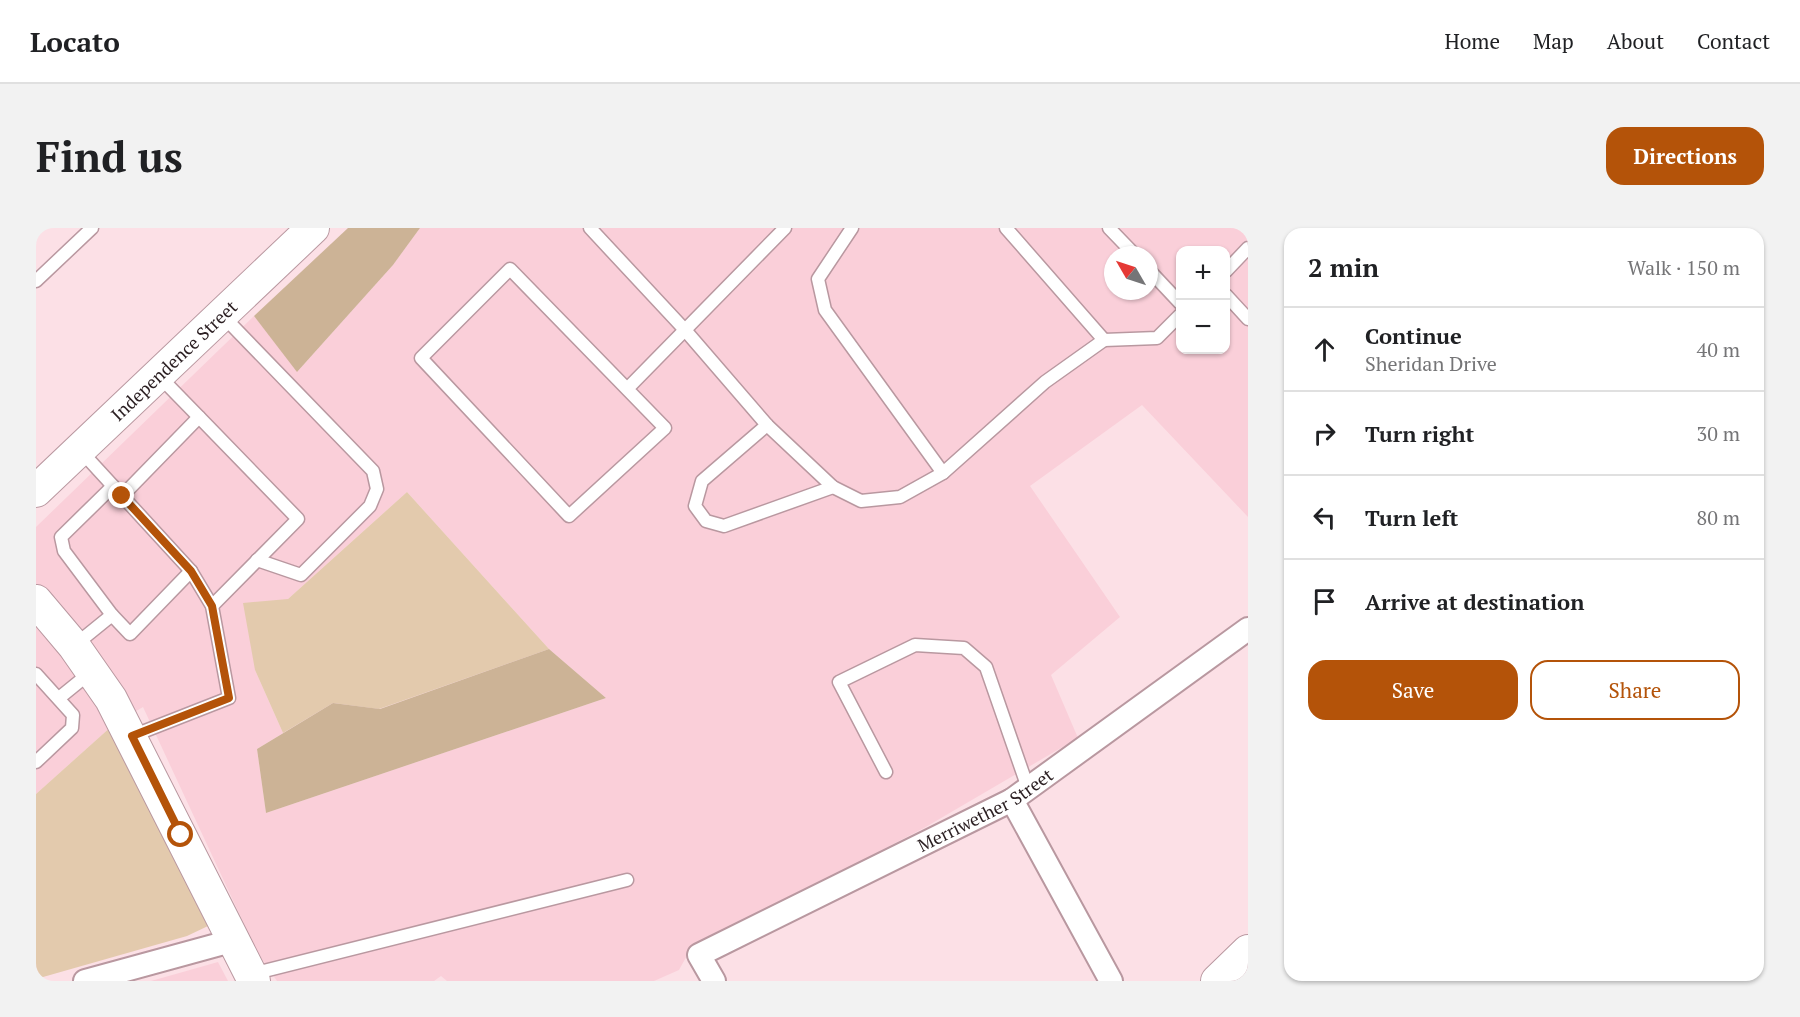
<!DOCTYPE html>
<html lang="en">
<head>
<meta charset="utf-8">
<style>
  body { margin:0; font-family:"PT Serif",serif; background:#f2f2f2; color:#202124 }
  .controls { position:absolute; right:18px; top:18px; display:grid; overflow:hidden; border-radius:12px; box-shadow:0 2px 4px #0004 }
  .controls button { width:54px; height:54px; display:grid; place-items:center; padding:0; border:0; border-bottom:2px solid #e0e0e0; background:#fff; color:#202124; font:30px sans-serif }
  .compass { position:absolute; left:1068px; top:18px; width:54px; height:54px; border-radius:50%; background:#fff; box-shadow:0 2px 4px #0004; rotate:309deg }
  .stop { position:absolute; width:18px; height:18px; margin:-14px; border:4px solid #b45309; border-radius:50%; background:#fff }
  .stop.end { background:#b45309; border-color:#fff; box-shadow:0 2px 6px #0008 }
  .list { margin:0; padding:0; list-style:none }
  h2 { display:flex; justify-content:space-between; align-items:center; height:78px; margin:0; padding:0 24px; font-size:26px }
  h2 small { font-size:20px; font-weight:400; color:#757577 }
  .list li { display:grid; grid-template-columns:39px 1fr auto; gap:18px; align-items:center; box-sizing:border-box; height:84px; padding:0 24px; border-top:2px solid #e0e0e0 }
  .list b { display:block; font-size:22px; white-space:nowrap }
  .list p { margin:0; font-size:20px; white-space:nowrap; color:#757577 }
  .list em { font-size:20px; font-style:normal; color:#757577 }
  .actions { display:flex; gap:12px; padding:18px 24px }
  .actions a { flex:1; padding:14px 0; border:2px solid #b45309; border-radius:18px; text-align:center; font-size:21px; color:#b45309 }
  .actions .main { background:#b45309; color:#fff }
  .icon { flex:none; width:33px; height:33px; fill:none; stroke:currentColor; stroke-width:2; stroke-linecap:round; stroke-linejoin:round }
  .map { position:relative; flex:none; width:1212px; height:753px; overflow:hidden; border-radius:18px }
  header { display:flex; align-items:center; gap:36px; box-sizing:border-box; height:84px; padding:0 30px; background:#fff; border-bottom:2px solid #e0e0e0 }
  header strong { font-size:28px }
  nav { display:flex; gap:33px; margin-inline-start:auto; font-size:21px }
  .intro { display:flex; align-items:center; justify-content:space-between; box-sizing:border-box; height:144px; padding:0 36px }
  h1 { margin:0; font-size:42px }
  .button { padding:15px 27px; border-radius:18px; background:#b45309; color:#fff; font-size:21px; font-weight:700 }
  main { display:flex; gap:36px; padding:0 36px }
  aside { flex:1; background:#fff; border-radius:18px; box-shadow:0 2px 4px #0004 }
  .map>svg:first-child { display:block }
  .built { fill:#facfd9; fill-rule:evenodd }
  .green { fill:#e3caad }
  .forest { fill:#ccb396 }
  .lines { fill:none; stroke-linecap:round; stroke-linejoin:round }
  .lane-casing { stroke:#b998a0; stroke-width:15 }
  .street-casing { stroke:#b998a0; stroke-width:26 }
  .secondary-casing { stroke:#b998a0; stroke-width:34 }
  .lane { stroke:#fff; stroke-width:12 }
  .street { stroke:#fff; stroke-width:22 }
  .secondary { stroke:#fff; stroke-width:32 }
  .route { stroke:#b45309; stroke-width:8 }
  .labels { text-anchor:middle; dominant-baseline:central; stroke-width:5; stroke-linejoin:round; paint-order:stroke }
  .street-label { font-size:18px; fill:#2b1f22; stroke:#fff }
</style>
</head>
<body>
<header>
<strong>Locato</strong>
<nav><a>Home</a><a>Map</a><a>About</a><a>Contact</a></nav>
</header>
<div class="intro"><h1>Find us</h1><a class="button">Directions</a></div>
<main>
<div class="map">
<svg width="1212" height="753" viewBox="0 0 1212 753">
  <rect width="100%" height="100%" fill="#fce0e6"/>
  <g class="built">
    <path d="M384,0H1212V289L1106,177L994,258L1084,389L1015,447L1042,510L888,600L654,722L643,742L618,753H411L405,748L398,753H241L221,724L107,479L77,497L0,566V299L218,88L262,143L357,37ZM1144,22H1190V122H1144ZM1077,27H1113V63H1077ZM371,264L513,421L570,470L230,585L221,521L247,505L219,442L252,371Z"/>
    <polygon points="182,734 192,753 115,753"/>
  </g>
  <g class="green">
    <polygon points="371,264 513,421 343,481 297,475 247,505 219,442 207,375 252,371"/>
    <polygon points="77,497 172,698 151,708 0,751 0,566"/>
  </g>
  <g class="forest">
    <polygon points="312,0 384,0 357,37 261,144 218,88"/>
    <polygon points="513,421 570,470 230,585 221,521 297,475 344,481"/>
  </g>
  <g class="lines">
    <defs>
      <g id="lane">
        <polyline points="554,0 649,102 731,197 797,259 825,273 864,269 907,245 1009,154 1068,112 970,0"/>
        <polyline points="816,0 782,51 789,82 907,245"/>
        <polyline points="1073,0 1099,27"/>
        <polyline points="1113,42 1144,75"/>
        <polyline points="1190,43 1212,20"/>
        <polyline points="0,53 56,0"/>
        <polyline points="1190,67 1212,91"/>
        <polyline points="186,87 337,243 341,261 334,278 265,347 221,332"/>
        <polyline points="1068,112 1121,110 1144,87"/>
        <polyline points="122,147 163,189"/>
        <polyline points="591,161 629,200 533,288 385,130 474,41 591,161 749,0"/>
        <polyline points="731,197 666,253 659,278 670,293 688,298 797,259"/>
        <polyline points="44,222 155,343 176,378 193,470 96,508"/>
        <polyline points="86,268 163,189 262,291 176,378"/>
        <polyline points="76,387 28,323 25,309 77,258"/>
        <polyline points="39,417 76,387 94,406 155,343"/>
        <polyline points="0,446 37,487 36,500 0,534"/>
        <polyline points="23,470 55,444"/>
        <polyline points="850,544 803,454 879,417 928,420 950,439 992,560"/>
        <polyline points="216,746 591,652"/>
      </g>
      <g id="street">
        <polyline points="976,572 1075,753"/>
        <polyline points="49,753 199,712"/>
        <path id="s1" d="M678,753L663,727L976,572L1212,401"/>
      </g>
      <g id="secondary">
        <path id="s2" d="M0,263L277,0"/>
        <polyline points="0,373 38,418 75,471 218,753"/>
        <polyline points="1181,753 1212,723"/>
      </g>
    </defs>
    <use href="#lane" class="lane-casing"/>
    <use href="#street" class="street-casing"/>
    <use href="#secondary" class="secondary-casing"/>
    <use href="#lane" class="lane"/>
    <use href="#street" class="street"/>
    <use href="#secondary" class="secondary"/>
  </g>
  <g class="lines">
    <polyline class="route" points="86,268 155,343 176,378 193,470 96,508 145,607"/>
  </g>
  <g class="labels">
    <g class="street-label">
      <text stroke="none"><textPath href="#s2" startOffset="190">Independence Street</textPath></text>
      <text stroke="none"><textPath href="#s1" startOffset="351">Merriwether Street</textPath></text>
    </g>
  </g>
</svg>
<div class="controls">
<button>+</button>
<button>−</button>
</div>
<svg class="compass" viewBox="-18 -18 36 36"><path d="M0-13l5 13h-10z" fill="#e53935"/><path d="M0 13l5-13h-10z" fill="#757577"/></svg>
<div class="stop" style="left:145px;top:607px"></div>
<div class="stop end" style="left:86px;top:268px"></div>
</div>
<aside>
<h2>2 min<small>Walk · 150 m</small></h2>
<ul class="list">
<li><svg class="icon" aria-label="ahead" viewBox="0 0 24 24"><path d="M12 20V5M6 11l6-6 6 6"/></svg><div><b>Continue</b><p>Sheridan Drive</p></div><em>40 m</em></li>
<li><svg class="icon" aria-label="right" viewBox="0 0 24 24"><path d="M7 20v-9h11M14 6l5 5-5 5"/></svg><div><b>Turn right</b></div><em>30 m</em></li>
<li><svg class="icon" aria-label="left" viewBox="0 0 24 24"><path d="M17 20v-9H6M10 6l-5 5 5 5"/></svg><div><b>Turn left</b></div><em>80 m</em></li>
<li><svg class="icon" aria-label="arrive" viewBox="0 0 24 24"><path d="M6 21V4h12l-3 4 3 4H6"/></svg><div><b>Arrive at destination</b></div></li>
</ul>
<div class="actions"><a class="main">Save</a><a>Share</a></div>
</aside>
</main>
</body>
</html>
